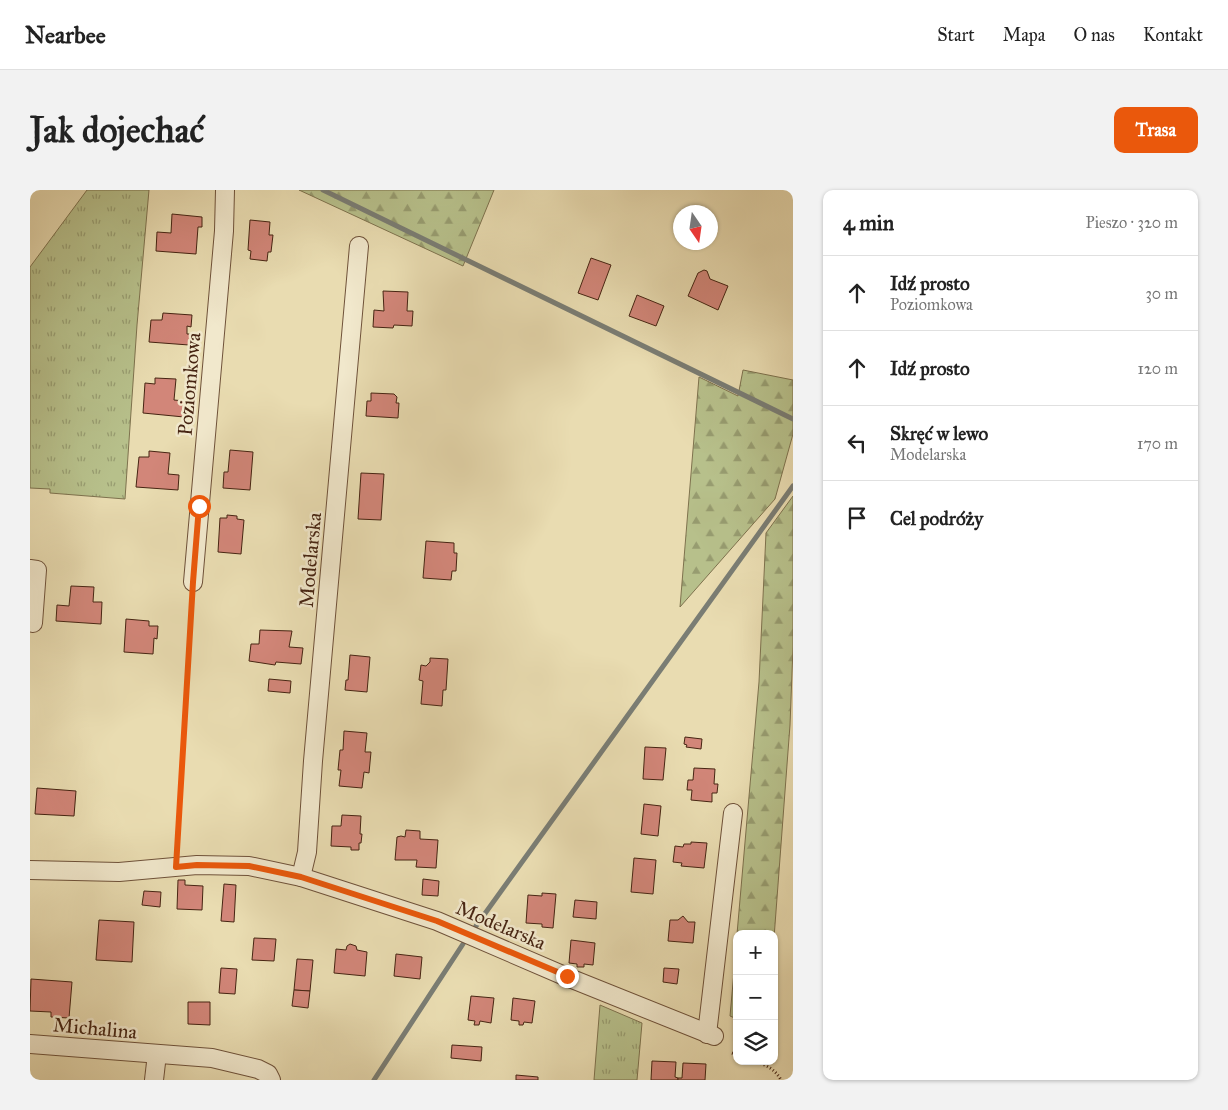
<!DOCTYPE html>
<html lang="pl">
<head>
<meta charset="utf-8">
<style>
  body { margin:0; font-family:"IM FELL Great Primer",serif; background:#f2f2f2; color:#222 }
  .controls { position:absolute; right:15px; bottom:15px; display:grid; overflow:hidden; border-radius:10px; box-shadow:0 1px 4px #0004 }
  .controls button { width:45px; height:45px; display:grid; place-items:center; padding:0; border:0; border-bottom:1px solid #e0e0e0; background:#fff; color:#222; font:25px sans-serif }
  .compass { position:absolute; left:643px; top:15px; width:45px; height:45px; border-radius:50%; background:#fff; box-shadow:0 1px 4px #0004; rotate:167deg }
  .stop { position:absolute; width:15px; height:15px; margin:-11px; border:4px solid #ea580c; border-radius:50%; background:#fff }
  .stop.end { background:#ea580c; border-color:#fff; box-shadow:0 1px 5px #0008 }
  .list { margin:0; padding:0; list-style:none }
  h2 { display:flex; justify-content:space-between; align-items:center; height:65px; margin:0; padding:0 20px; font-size:21px }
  h2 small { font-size:16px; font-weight:400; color:#767676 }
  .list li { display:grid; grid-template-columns:32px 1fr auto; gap:15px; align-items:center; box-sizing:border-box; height:75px; padding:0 20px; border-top:1px solid #e0e0e0 }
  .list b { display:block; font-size:19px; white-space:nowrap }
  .list p { margin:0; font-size:16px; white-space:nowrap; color:#767676 }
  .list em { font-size:16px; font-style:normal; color:#767676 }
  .icon { flex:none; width:28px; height:28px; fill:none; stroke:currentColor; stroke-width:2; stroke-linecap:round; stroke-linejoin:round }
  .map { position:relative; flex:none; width:763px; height:890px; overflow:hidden; border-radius:10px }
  header { display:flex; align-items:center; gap:30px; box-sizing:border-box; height:70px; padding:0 25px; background:#fff; border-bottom:1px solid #e0e0e0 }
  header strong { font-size:24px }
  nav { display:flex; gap:28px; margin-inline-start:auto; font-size:18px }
  .intro { display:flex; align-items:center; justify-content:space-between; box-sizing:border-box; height:120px; padding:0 30px }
  h1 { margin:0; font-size:35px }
  .button { padding:12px 22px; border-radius:10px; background:#ea580c; color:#fff; font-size:18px; font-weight:700 }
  main { display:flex; gap:30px; padding:0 30px }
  aside { flex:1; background:#fff; border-radius:10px; box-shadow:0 1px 4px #0004 }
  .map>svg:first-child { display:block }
  .grass { fill:url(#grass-tufts); stroke:#7e724e }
  .forest { fill:url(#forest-firs); stroke:#7e724e }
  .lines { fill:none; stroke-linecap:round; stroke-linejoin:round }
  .stream { stroke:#7a7d74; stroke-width:5 }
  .building { fill:#d28679; stroke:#462412 }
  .minor-casing { stroke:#6f523a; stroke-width:20 }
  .path { stroke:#462412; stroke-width:3; stroke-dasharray:1 2.5; stroke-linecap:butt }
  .minor { stroke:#f1e8cc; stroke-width:18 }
  .route { stroke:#ea580c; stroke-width:6 }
  .labels { text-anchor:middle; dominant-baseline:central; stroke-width:5; stroke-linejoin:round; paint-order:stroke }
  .street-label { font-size:20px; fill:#462412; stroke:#f1e8cc }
</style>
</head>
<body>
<header>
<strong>Nearbee</strong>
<nav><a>Start</a><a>Mapa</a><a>O nas</a><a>Kontakt</a></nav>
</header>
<div class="intro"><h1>Jak dojechać</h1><a class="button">Trasa</a></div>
<main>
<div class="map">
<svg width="763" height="890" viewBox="0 0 763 890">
  <defs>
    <pattern id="grass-tufts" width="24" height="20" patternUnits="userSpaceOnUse" patternTransform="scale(1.25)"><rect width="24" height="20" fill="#b7c08b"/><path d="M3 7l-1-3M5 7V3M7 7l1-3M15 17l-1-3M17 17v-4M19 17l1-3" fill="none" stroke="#979c70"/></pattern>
    <pattern id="forest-firs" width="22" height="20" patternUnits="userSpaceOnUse" patternTransform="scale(1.25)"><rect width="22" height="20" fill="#b7c08b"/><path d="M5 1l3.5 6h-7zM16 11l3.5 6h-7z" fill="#979c70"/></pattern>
  </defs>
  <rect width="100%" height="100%" fill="#e9dcb1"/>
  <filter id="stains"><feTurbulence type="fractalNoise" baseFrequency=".004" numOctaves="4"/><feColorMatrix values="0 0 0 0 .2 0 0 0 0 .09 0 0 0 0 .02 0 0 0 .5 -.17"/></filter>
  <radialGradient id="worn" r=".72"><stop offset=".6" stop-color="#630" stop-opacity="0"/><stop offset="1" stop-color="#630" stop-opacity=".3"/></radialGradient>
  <g class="grass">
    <polygon points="57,0 119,0 107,135 95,309 20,303 20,299 0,298 0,77"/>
    <polygon points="570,815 612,833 607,890 564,890"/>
  </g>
  <g class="forest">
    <polygon points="269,0 464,0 433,76"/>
    <polygon points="713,180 763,190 763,244 745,309 650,417 669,187 708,206"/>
    <polygon points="763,306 763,457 760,535 744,748 744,744 707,744 729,492 736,343"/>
    <polygon points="707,749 707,829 700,826"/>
  </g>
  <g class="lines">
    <g class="stream">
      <polyline points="293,0 763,229"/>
      <polyline points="446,736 763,296"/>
      <polyline points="344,890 433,754"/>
    </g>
  </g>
  <g class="building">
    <polygon points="142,24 172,27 172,37 168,37 166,64 126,61 127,42 141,43"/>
    <polygon points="220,30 240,32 239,45 243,45 241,62 238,62 237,71 220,69 221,61 218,60"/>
    <polygon points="561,68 581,75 568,110 548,103"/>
    <polygon points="674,80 677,81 680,89 698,96 688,120 658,106 668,83"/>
    <polygon points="353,101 378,102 377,121 383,121 382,136 364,135 363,138 343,137 344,120 354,121"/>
    <polygon points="607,105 634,116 626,136 599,126"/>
    <polygon points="133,123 162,125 161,137 157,136 157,144 160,144 159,155 119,152 121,130 132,130"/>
    <polygon points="125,188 146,189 144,210 155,211 154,227 113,223 115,193 125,194"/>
    <polygon points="341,203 364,204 367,207 366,213 369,213 368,228 336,226 337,211 341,211"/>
    <polygon points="200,260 223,262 220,300 193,298 194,282 198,282"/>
    <polygon points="119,261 140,263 138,284 149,285 148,300 106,297 109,267 119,267"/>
    <polygon points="331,283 354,284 351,330 328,329"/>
    <polygon points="197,325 207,326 207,329 214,330 211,364 188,362 190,328 197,328"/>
    <polygon points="396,351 424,353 424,363 427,363 426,381 422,381 421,390 393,388"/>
    <polygon points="41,396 64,397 63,412 72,412 71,434 26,431 27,415 39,416"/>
    <polygon points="96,429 119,431 119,436 128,436 127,449 124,448 123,464 94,462"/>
    <polygon points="230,440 262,441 259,457 273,458 271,474 246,472 245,475 219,471 221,454 229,454"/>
    <polygon points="320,465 340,467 337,502 315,500 316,490 318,490"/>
    <polygon points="400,468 418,469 416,500 413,500 412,516 391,514 393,491 389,490 391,475 396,476 400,472"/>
    <polygon points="239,489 261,491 260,503 238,501"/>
    <polygon points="314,541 337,543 335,562 341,562 339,583 334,582 332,598 309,596 311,580 308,580 310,560 313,560"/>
    <polygon points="655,547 672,549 671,559 656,557 657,555 654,554"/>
    <polygon points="615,557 636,558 633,590 613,589"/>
    <polygon points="664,578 685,579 684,594 688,594 687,603 682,603 682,612 661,610 662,600 657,600 658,590 663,590"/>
    <polygon points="7,598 46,601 44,626 5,624"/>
    <polygon points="614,614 631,616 628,646 611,644"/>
    <polygon points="312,625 331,626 330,644 332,644 331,653 329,653 329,660 321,660 321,657 301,656 302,636 311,636"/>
    <polygon points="376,640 390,641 390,649 408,650 406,678 386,677 387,670 365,670 367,647 371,646 375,647"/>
    <polygon points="661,652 677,653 674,678 651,676 652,673 643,672 645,656 653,657 654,654 661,654"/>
    <polygon points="604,668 626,670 623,704 601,702"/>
    <polygon points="393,689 409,691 408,706 392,705"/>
    <polygon points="148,690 155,690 155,695 173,696 172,720 147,719"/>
    <polygon points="194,694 206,695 204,732 191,731"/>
    <polygon points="114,701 131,702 130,717 112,715"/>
    <polygon points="512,703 526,704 523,738 512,737 512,734 496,733 498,705 512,706"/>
    <polygon points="545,710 567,712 566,729 543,727"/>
    <polygon points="653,726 658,732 665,732 663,753 638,751 640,730 648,730"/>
    <polygon points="69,730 104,732 102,772 66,770"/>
    <polygon points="224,748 246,749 244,771 222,770"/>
    <polygon points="541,750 565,753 563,775 554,774 554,777 547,777 547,774 539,773"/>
    <polygon points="320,754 326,756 327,760 337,762 335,786 304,783 306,759 316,760 317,756"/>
    <polygon points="366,764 392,767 390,789 364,786"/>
    <polygon points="267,769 283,770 280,801 264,800"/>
    <polygon points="191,778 207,779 205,804 189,803"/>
    <polygon points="634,778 649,779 647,794 633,792"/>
    <polygon points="1,789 42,792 39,828 21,827 21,822 0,821"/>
    <polygon points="264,800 280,801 278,818 262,816"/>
    <polygon points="441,806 464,808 461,833 450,831 449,835 444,835 445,831 438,830"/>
    <polygon points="483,808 505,811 502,833 494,832 493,835 489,835 489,831 481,830"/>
    <polygon points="158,812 180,812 180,835 158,834"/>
    <polygon points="422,855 452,857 451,871 421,868"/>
    <polygon points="622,871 646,872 645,887 648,888 648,890 621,890"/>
    <polygon points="653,873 676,874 675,890 648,890 648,888 652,888"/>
    <polygon points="486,885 508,887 508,890 486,890"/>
  </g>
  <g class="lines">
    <defs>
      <g id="minor">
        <polyline points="0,379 7,380 3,433"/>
        <polyline points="163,392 194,41 195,0"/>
        <polyline points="0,680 89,682 167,675 219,676 271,687 407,731 537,787 684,846"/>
        <polyline points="271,687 277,662 283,571 329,56"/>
        <polyline points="677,844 703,623"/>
        <polyline points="0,854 182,868 228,879 238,884 241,890"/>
        <polyline points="124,890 127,864"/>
      </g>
    </defs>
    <use href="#minor" class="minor-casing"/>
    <g class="path">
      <polyline points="147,661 162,408"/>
      <polyline points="702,863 707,865"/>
      <path d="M724,871C736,875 745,879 751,890"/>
    </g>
    <use href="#minor" class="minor"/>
  </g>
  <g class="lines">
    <polyline class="route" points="169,316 163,392 146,677 167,675 219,676 271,687 407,731 537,786"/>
  </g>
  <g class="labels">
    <g class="street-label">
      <text transform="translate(159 194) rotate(-85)">Poziomkowa</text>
      <text transform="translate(280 370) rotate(-85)">Modelarska</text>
      <text transform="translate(471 735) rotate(23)">Modelarska</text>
      <text transform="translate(65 838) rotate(5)">Michalina</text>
    </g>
  </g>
  <rect width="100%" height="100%" filter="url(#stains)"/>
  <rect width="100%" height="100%" fill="url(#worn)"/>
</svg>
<div class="controls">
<button>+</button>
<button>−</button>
<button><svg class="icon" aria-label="layers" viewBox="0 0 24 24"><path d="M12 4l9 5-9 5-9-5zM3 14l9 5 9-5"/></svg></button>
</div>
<svg class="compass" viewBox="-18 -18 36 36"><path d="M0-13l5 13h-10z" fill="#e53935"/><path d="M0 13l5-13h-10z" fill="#767676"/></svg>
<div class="stop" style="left:169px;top:316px"></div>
<div class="stop end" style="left:537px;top:786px"></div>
</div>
<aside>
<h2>4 min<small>Pieszo · 320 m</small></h2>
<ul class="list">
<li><svg class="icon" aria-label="ahead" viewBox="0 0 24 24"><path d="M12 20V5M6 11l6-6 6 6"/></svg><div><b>Idź prosto</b><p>Poziomkowa</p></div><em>30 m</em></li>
<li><svg class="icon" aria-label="ahead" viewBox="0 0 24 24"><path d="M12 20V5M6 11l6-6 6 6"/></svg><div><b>Idź prosto</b></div><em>120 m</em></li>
<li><svg class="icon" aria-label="left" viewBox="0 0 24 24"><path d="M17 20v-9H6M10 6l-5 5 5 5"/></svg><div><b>Skręć w lewo</b><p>Modelarska</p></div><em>170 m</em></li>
<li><svg class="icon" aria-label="arrive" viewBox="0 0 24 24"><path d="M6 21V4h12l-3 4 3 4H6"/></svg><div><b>Cel podróży</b></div></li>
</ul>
</aside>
</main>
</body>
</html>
